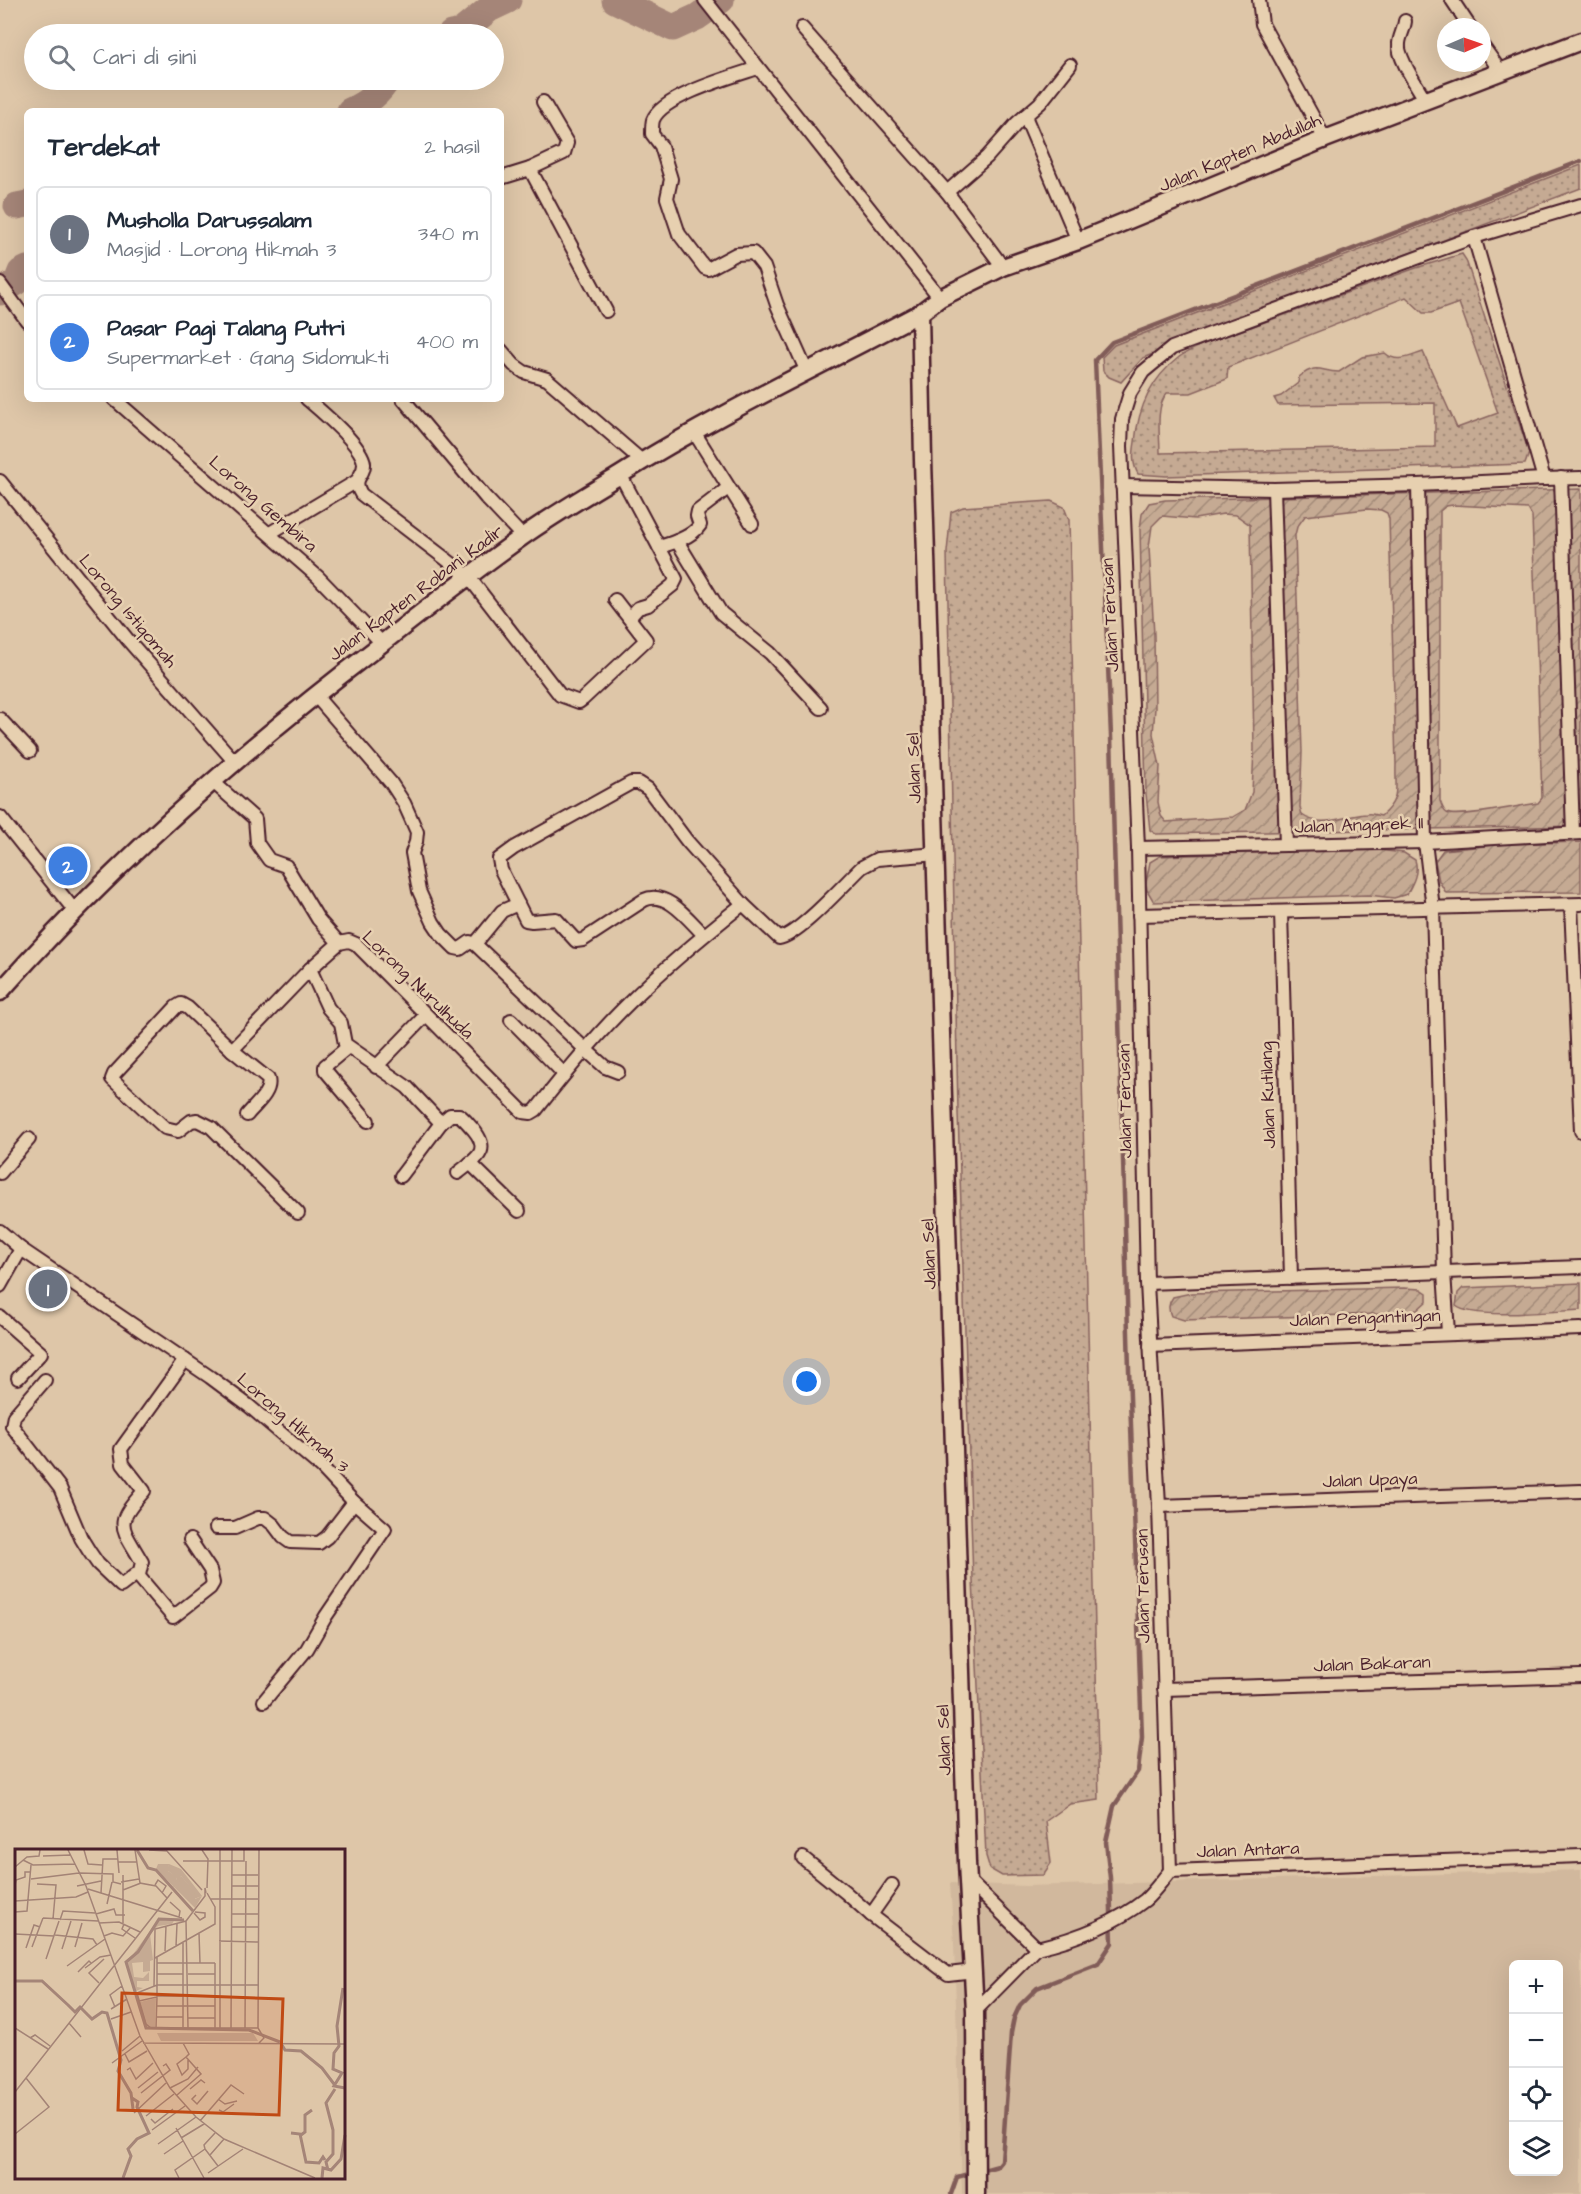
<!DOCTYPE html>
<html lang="id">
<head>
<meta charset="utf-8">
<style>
  body { margin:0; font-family:"Architects Daughter",sans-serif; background:#f2f2f3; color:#1f2937 }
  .controls { position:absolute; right:18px; bottom:18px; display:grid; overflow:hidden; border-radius:9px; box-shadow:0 6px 24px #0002 }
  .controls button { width:54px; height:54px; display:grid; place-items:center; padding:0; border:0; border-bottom:2px solid #e0e1e3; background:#fff; color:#1f2937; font:30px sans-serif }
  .compass { position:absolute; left:1437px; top:18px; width:54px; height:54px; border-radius:50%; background:#fff; box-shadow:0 6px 24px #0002; rotate:88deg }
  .you { position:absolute; left:807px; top:1382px; width:21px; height:21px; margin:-15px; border:4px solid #fff; border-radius:50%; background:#1a73e8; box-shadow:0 0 0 9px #1a73e833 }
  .badge { display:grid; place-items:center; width:39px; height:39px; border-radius:50%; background:#ea580c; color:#fff; font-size:20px; font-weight:700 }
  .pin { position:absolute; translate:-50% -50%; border:3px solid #fff; box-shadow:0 2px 6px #0006 }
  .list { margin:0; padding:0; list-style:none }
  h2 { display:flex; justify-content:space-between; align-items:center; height:78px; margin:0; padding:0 24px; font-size:26px }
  h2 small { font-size:20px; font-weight:400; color:#747a83 }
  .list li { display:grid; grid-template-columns:39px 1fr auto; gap:18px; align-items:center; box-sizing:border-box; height:96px; margin:0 12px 12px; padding:0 12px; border:2px solid #e0e1e3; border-radius:9px }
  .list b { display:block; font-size:22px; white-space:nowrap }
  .list p { margin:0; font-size:20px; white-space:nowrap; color:#747a83 }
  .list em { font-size:20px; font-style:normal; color:#747a83 }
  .icon { flex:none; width:33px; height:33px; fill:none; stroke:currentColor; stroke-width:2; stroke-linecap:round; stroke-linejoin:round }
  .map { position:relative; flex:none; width:1581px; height:2194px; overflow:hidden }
  .search { position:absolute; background:#fff; box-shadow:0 6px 24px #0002; left:24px; top:24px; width:480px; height:66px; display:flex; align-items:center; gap:15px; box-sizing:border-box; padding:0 21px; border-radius:33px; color:#747a83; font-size:22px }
  .panel { position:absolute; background:#fff; box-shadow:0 6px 24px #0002; left:24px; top:108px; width:480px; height:294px; border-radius:9px }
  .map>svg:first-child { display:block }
  .built { fill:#d1b89d; fill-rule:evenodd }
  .grass { fill:url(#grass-dots); stroke:#88645f; stroke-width:1.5; fill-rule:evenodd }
  .garden { fill:url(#garden-furrows); stroke:#88645f; stroke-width:1.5; fill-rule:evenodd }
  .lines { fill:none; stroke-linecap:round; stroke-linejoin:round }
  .stream { stroke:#815c59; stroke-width:4.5 }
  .river { stroke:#a58578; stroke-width:27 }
  .street-casing { stroke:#4a1f2b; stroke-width:16 }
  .secondary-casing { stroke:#4a1f2b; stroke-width:21 }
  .street { stroke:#e7d0b0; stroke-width:12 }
  .secondary { stroke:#e7d0b0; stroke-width:16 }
  .labels { text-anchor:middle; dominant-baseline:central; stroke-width:5; stroke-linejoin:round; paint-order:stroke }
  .street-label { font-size:18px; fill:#4a1f2b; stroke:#e7d0b0 }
  .inset-river { fill:none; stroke:#a58578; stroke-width:3 }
  .inset-road { fill:none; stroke:#a38376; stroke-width:1.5 }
  .view { fill:#c04a14; fill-opacity:0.15; stroke:#c04a14; stroke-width:3 }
  .inset-edge { fill:none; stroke:#4a1f2b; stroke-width:3 }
</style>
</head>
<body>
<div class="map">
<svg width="1581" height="2194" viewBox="0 0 1581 2194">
  <defs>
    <pattern id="grass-dots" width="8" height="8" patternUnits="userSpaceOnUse" patternTransform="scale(1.5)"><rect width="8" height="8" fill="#c5aa93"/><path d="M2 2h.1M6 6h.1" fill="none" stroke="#a28a78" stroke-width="1.8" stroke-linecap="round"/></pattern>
    <pattern id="garden-furrows" width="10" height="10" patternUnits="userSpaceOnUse" patternTransform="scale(1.5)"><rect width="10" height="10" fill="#c5aa93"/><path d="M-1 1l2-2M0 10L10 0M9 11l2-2" fill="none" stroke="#a28a78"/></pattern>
  </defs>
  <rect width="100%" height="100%" fill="#dec6a8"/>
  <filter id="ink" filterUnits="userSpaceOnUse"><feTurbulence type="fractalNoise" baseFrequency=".0167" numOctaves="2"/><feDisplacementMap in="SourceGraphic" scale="12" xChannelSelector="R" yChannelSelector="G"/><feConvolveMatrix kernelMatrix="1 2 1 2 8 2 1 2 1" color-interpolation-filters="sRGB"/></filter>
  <g filter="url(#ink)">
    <path class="built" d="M1581,1870V2194H962L954,1943L950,1883L1026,1886ZM1514,1964H1558V2172H1514Z"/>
    <g class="grass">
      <polygon points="1581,165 1581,188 1325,285 1143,358 1121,382 1109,377 1103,371 1102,357 1114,345"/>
      <path d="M1462,254L1466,260L1529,453L1525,464L1166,476L1138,474C1132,463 1133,454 1135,442C1138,409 1151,379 1178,358C1185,352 1195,349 1203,344L1416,268ZM1406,297L1423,313H1431L1459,303L1498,413L1457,428L1423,352C1410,356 1397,364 1385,353L1362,357L1339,372C1320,372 1318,362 1299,377L1298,383L1281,396L1274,398L1278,405L1435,403V447L1160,453C1160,436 1155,406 1167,393H1191L1227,379L1228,367Z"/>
      <polygon points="1051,501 1064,507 1069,520 1099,1800 1070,1804 1046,1821 1051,1863 1043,1875 1002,1876 990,1869 986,1856 973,1580 958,1112 947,552 951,512 963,507"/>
    </g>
    <g class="garden">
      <path d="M1581,489V826L1156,834L1150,830L1146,794L1140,529L1142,514L1149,503L1165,500ZM1453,505L1528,509L1532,516L1542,798L1538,803C1523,805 1457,819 1447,813C1443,811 1442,805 1440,801V511L1446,506ZM1367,509L1381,510L1387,513L1389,519L1396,765C1395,789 1401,799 1381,816C1377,815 1371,813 1367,814C1346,815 1321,829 1302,815L1300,807L1302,752L1295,535L1297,527L1305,516ZM1223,514L1236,515L1250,525L1254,749L1252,792L1245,810L1233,817L1166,822L1161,816L1158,802L1160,766L1153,734L1155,708L1154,635L1149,547L1152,526L1162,516L1195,519Z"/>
      <polygon points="1581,842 1581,892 1446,893 1439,881 1435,861 1443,850 1507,844"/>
      <path d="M1369,849L1404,853L1415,860C1419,872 1413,883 1407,894L1394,898L1368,895L1154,902L1147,890L1146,883L1150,862L1160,856Z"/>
      <path d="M1581,1283V1310C1556,1311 1473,1320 1456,1306L1458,1293L1463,1288Z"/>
      <path d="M1404,1288L1421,1289L1427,1293V1301L1417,1310L1381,1314L1184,1320L1171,1316C1168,1309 1168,1304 1173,1297L1191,1293Z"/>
    </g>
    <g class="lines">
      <g class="stream">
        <polyline points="980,2171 998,2166 1002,2161 1011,2033 1014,2018 1020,2005 1037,1988 1098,1964 1112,1943 1110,1878 1106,1842 1114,1806 1138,1771 1142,1737 1129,1369 1111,736 1095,360 1112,342 1581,161"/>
        <polyline points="951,2194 957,2177 972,2173"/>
      </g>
      <g class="river">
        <polyline points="615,0 673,28 697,17 721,0"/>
        <polyline points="451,34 461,32 489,9 508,0"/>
        <path d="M350,111C365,104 379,95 387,80"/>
        <polyline points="17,206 27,204"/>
        <polyline points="0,292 17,282 21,272 27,269"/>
      </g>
      <defs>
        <g id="street">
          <polyline points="705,0 940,298"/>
          <polyline points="1259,0 1262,24 1325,139"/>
          <polyline points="1452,0 1470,27"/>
          <path d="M1405,21C1404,30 1399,37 1399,44C1397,57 1419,89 1426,101"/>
          <polyline points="802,28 947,192 1003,267"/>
          <polyline points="1482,45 1501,72"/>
          <path d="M758,68C734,76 662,96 653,120C652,123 652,130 652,134L661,146L671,179L667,198L679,234L705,268L708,269L736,254L753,253L764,267L777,305L807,372"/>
          <polyline points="1025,116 1078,241"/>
          <polyline points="530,169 606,311"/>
          <polyline points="501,178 530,169 564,153 567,143 543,102"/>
          <polyline points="947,192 987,157 1017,123 1040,103 1070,65"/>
          <polyline points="1474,237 1544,479 1581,478"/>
          <polyline points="0,284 27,321"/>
          <polyline points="501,350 514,365 524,372 547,379 642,461"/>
          <polyline points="114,399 318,577 382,643"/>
          <path d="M307,399C321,411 362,445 364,463C365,477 351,477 361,494L468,576L560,695L579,702L583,699L646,640L615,600"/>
          <polyline points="403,399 486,498 523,537"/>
          <polyline points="694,432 752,524"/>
          <polyline points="620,474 676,579 673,585 648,605 638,608 629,618"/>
          <polyline points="1561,478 1573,833"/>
          <polyline points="0,481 128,640 234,761"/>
          <polyline points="1418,485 1425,842 1433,908 1444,1272 1448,1333"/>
          <polyline points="1122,486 1274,489 1418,485 1544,479"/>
          <polyline points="1274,489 1286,845"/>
          <polyline points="270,533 357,481"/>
          <polyline points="677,541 721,613 770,653 821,708"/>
          <path d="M659,547C673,543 692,537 700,525L697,516L698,511L728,488"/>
          <polyline points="315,695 391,783 404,803 417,832 416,842 412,853 419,891 433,922 441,934 455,948 460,949 470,942 475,944 586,1050 605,1067 618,1072"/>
          <polyline points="0,719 30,751"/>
          <path d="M212,781L255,819L257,843L269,860L286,866L318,919L339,943L349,941L356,944L523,1112L531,1113L536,1110C565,1073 595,1036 629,1003C665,967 704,935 743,904"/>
          <polyline points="0,817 74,910"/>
          <polyline points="1138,848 1425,842 1581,833"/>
          <polyline points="1571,905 1581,1131"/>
          <polyline points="1281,912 1291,1278"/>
          <polyline points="1139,915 1581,904"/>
          <path d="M703,934C689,920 666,889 644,900L583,940L576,941L556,919L532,921L526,920L501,870L499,859L514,848L631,783H639L648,789L687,841L743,904L779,938C798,936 846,882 862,867L877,859L937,854"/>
          <polyline points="475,944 502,911 518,904"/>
          <polyline points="310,969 328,1008 341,1023 345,1044 407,1087 441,1123 401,1176"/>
          <polyline points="511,1020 564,1074"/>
          <polyline points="348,1047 325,1066 325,1070 368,1121"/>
          <polyline points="232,1050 188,1008 181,1004 176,1007 114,1074 112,1079 165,1128 178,1131 191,1121 197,1120 211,1127 298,1213"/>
          <polyline points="376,1067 425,1016"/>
          <path d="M247,1115C255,1105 272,1092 268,1079L232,1050L310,969L339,943"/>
          <path d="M441,1123L450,1115H459C465,1119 468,1124 473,1129C492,1152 476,1158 458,1173"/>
          <polyline points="470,1163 519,1211"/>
          <polyline points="0,1173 29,1139"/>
          <polyline points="0,1231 21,1249 210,1377 249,1406 322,1468 354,1502 385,1529 326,1616 307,1649 264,1701"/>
          <polyline points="1147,1283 1581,1267"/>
          <polyline points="0,1286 21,1249"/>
          <polyline points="0,1317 41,1353 18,1378"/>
          <polyline points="1150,1346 1581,1329"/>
          <path d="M185,1360L121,1449L123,1464L144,1491C114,1525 120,1524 142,1562L139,1575L140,1578L173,1617L210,1588L213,1583L210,1570L190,1540"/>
          <polyline points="45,1380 14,1416 12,1426 60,1488 81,1538 89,1551 98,1564 121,1586 139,1572"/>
          <polyline points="1159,1506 1581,1491"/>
          <polyline points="216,1528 235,1528 258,1518 265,1518 274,1525 283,1537 290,1542 319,1543 327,1537 354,1502"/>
          <polyline points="1164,1689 1581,1676"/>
          <polyline points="803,1858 845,1892 871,1915 948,1974 974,1971"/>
          <polyline points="1170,1871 1159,1506 1147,1283 1138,848 1121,446 1122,419 1130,393 1143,372 1172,348 1474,237 1581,205"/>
          <path d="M969,1881L1037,1948C1075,1939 1113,1925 1145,1900C1154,1892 1162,1880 1170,1871L1581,1856"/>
          <polyline points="871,1915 892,1885"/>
          <polyline points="975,2011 1037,1948"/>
        </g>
        <g id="secondary">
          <polyline points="920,313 923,460 967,1863 975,2011 976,2194"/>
          <path d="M0,992C113,864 240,752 375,649C423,611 472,573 522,537C553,515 587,495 620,475C716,415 820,366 920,313L940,298L1003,267L1078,241L1325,139L1581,41"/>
        </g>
      </defs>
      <use href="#street" class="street-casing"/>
      <use href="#secondary" class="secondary-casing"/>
      <use href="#street" class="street"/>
      <use href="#secondary" class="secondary"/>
    </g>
  </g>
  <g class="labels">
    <g class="street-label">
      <text transform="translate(1240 153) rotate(-23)">Jalan Kapten Abdullah</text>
      <text transform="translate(263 504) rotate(41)">Lorong Gembira</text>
      <text transform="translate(416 593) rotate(-37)">Jalan Kapten Robani Kadir</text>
      <text transform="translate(128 611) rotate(50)">Lorong Istiqomah</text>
      <text transform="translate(1110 615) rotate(-93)">Jalan Terusan</text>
      <text transform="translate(914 768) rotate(-92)">Jalan Sel</text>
      <text transform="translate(1359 825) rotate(-2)">Jalan Anggrek II</text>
      <text transform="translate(418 985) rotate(44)">Lorong Nurulhuda</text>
      <text transform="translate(1268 1095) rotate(-92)">Jalan Kutilang</text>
      <text transform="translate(1125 1101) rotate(-91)">Jalan Terusan</text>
      <text transform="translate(929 1254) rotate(-92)">Jalan Sel</text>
      <text transform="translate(1365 1318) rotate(-2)">Jalan Pengantingan</text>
      <text transform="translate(293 1423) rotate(41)">Lorong Hikmah 3</text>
      <text transform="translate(1370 1480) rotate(-2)">Jalan Upaya</text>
      <text transform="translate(1143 1586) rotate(-91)">Jalan Terusan</text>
      <text transform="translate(1372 1664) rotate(-2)">Jalan Bakaran</text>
      <text transform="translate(944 1740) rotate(-92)">Jalan Sel</text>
      <text transform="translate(1248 1850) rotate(-2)">Jalan Antara</text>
    </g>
  </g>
  <g transform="translate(15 1849)">
    <rect width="330" height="330" fill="#dec6a8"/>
    <path d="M143,15H154L153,22L162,28L160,38L166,27L180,43V50L187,47L180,59L141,20ZM160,70L157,75L143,77L135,85L138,111L135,112V122L128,123V113L117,114L119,128L128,129L134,123V132H122V138L128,139L121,142L129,168L125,153L141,149L140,178L132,180L111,115L143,71ZM142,184H238L243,192H146Z" fill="#c5aa93"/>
    <path d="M154,15L166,20L187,47L179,50L180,44L166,27L163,37L158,38L162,29L152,21Z" fill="#c5aa93"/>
    <path class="inset-river" d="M122,1L133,19L141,21L178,62M169,71L144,70L123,103L111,113L131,179L234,181L265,193M0,132H27L53,156M328,139L322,177L324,197L319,204L318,220L327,224L319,237L330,239M53,156L60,163L65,158L77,170L87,163L92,164L106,211L103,222L116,244L118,260M267,196L270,201L286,202L307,219L319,235M276,284L285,285L291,313L304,314L308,308L310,311M286,286L290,283V266L297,261M313,321L311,313L318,305V281L311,254L320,240M108,329L116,307L113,300L122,290L134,284L122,258L123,253L117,249M307,329L308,319L316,321L326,310L330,286"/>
    <path class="inset-road" d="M53,1L71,37L125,187L155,239L181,268L209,290L300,329M69,1L73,15L87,16M102,1L104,24M120,1L125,34L141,37L152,49M134,1L152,2M151,1L187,41M187,1L193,10L192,39M244,1L243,179L249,189L244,194M28,7L56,6M8,11L18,16L60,15M168,12H229V1M103,13H122M0,18L12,8L24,7L25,1M65,24L98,25V33L106,35M217,26H243M16,30L64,24M106,33L124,30M22,35L41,36L38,70M0,36L1,31L10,28V23H16M140,36L143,31L151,37L147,44M62,37L86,32M217,37H244M73,40L167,69M108,41L126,34M86,44L88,10H103M195,50H243M0,52L61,48L73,43M155,53L165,62L164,68M92,55L97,33M0,63L12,62L16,16M179,64L185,71L190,68V64L180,63M81,65L99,60L101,66H110M217,65H243M28,69L83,72M45,71L48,62L80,64M171,72L173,179M84,74L104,73L125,83M108,74V26M109,75L107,80L120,89M217,78H244M184,84L185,114M0,85L39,87M40,86L78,90L82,96M89,87L97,84L108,87L116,78M204,92L243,93M161,97L162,75M17,98L28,69M60,98L67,74M11,99L19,76L25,78M47,100L56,72M150,102L151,77M140,109L200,75V58L192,44M31,110L44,72M142,114H200M200,114V179M52,117L90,90M70,119L85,108L96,106M63,123L74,112L76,114M142,125H168M173,125H200M84,134L74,124L89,110M243,136H142L122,144L131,175L136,179H243M139,137L140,80L171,72L190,47V39L191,44M142,147H168M173,147H200M124,152L142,148V108M142,157H200M100,158L95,146L107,137M96,160L112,150M142,168H168M173,169H200M96,170L116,163M54,174L66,188M0,179L33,200M141,179L142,148M168,179V94M205,179V1M216,179L217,1M230,179L231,12M15,189L20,186L35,197M128,194L330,195M107,202L125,187M110,205L114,213L132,202M171,208L162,215L167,226L173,220V211M97,214L127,192M112,221L115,219L121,230L138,214M123,239L143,223M155,239L173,230L183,218M175,240L186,231L190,234M0,243L157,43M126,244L155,221L151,215L148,217M162,246L186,225L171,208L174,205L168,194M181,246L177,250L182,255L193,242M203,250L210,255L222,252M204,261L208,263L219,255M119,264L151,234M131,267L159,245M136,270L140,274L158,260M185,272L216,236L229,245M161,279L189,329M137,281L170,257M0,285L34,258L11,229M166,289L189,275M143,295L181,268M190,300L203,317M190,300L189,296L200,284M149,305L168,292M195,306L209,290M193,324L228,300M164,329L160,321L190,300"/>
    <path class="view" d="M107,144L268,150L264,266L103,261Z"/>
    <rect width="330" height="330" class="inset-edge"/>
  </g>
</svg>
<div class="controls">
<button>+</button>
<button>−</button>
<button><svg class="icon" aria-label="locate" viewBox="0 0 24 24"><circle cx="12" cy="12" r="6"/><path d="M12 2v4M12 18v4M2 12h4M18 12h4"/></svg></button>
<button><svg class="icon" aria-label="layers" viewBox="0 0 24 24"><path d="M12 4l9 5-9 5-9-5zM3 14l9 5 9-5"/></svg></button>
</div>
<svg class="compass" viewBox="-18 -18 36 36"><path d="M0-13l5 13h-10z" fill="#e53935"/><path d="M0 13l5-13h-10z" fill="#747a83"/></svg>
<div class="you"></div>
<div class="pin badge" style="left:48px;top:1289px;background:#6b7280">1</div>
<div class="pin badge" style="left:68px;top:866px;background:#3f7fe0">2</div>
<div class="search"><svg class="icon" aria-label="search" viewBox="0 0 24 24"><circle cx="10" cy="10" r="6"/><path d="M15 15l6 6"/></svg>Cari di sini</div>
<section class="panel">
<h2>Terdekat<small>2 hasil</small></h2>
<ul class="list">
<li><span class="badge" style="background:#6b7280">1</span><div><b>Musholla Darussalam</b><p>Masjid · Lorong Hikmah 3</p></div><em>340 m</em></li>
<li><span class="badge" style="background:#3f7fe0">2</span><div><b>Pasar Pagi Talang Putri</b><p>Supermarket · Gang Sidomukti</p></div><em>400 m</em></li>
</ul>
</section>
</div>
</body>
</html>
